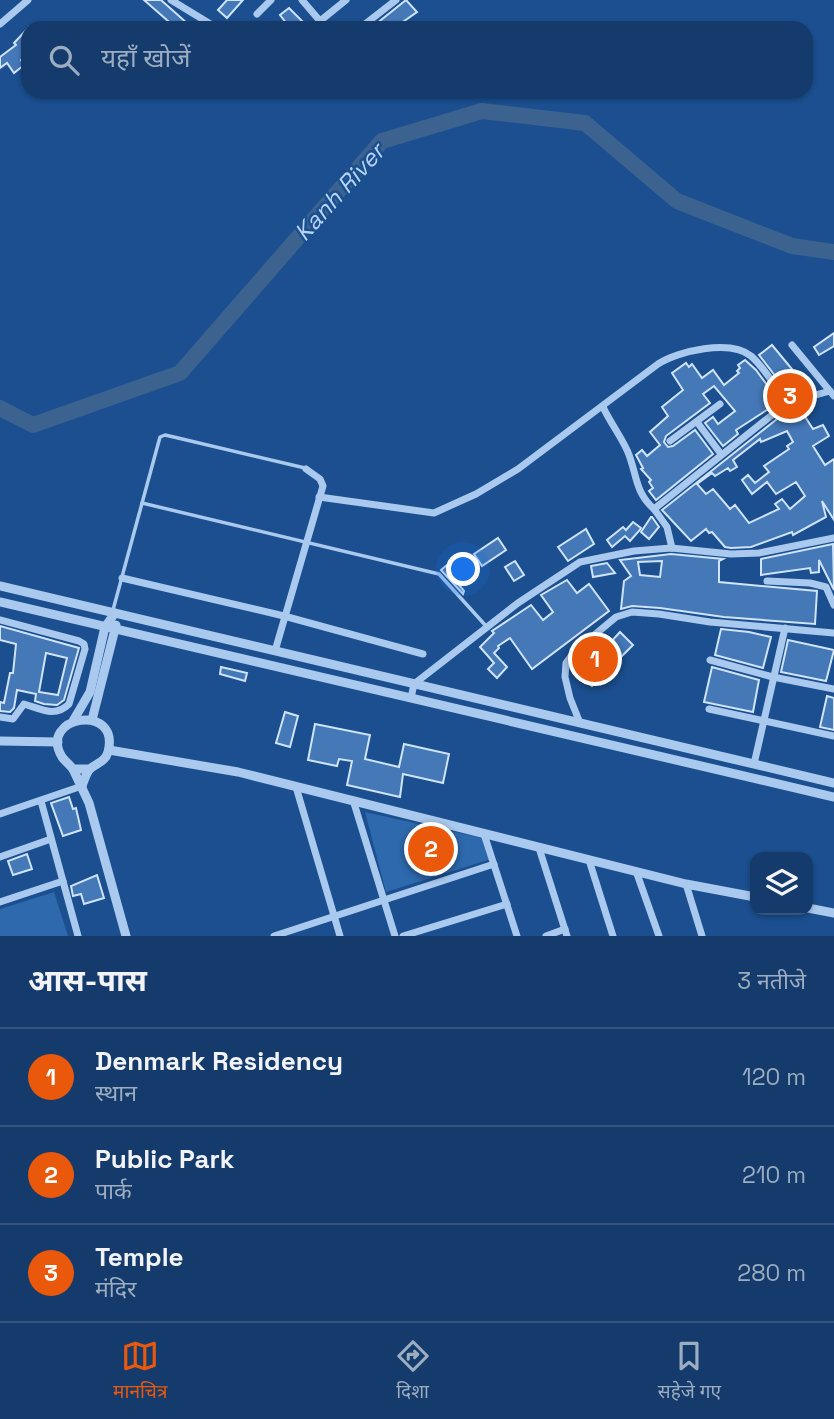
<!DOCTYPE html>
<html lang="hi">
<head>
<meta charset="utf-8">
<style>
  body { margin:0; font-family:"Space Grotesk","Noto Sans Devanagari",sans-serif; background:#214673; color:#f1f3f6 }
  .controls { position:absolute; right:21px; bottom:21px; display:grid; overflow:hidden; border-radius:14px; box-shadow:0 2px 5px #0004 }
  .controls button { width:63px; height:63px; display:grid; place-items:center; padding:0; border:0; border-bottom:2px solid #33557e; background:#143b6b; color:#f1f3f6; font:35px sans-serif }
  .you { position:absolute; left:464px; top:570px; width:24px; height:24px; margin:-18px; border:5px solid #fff; border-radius:50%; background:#1a73e8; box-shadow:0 0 0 10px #1a73e833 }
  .badge { display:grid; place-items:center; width:46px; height:46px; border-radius:50%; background:#ea580c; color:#fff; font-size:23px; font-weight:700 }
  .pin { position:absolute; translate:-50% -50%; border:4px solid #fff; box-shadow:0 2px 7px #0006 }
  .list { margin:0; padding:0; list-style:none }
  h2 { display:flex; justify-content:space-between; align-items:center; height:91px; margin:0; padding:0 28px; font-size:30px }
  h2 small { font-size:23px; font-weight:400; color:#9dadc1 }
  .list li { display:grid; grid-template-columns:46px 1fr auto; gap:21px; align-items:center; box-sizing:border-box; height:98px; padding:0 28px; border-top:2px solid #33557e }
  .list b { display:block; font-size:26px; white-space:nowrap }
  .list p { margin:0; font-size:23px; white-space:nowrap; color:#9dadc1 }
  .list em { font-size:23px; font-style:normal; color:#9dadc1 }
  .icon { flex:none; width:38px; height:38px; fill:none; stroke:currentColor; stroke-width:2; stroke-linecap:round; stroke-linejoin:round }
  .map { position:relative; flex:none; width:834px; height:936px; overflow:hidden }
  .search { position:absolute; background:#143b6b; box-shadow:0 2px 5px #0004; left:21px; right:21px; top:21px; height:77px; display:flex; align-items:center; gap:18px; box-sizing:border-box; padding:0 24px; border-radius:21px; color:#9dadc1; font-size:26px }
  .sheet { height:385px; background:#143b6b }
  nav { display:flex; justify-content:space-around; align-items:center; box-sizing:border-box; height:98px; border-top:2px solid #33557e; background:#143b6b; font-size:19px; color:#9dadc1 }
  nav a { display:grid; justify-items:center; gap:4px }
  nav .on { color:#ea580c }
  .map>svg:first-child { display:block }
  .green { fill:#2e69ad }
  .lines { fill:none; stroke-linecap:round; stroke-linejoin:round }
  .river { stroke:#3c6290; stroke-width:16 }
  .building { fill:#4478b7; stroke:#cfe3fa; stroke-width:2; fill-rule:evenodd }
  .service { stroke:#a9c9ee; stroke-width:3.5 }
  .minor { stroke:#a9c9ee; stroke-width:7 }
  .tertiary { stroke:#a9c9ee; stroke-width:9 }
  .labels { text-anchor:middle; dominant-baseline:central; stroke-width:5; stroke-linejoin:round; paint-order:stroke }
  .water-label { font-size:24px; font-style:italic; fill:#b5d3f5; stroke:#1b4f8f }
</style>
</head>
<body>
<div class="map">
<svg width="834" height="936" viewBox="0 0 834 936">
  <rect width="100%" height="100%" fill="#1b4f8f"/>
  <g class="green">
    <polygon points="365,812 482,838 491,859 386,892"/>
    <polygon points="54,892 68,936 0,936 0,909"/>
  </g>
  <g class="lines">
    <polyline class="river" points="0,408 33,425 180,373 382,141 482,111 585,123 677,201 792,246 834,252"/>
  </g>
  <g class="building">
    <polygon points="144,0 161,0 188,24 184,28 176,28"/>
    <polygon points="227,0 243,0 227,18 218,10"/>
    <polygon points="406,0 417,12 394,28 371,28"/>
    <polygon points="289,8 303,22 296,28 290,28 280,15"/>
    <polygon points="28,28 28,55 21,60 24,65 14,73 7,63 0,68 0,57 16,45 14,43"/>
    <polygon points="834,333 834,346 819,355 814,347"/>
    <polygon points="772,345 796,374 783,386 759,355"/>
    <polygon points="745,360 756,370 773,393 768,398 773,406 736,430 738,434 723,446 705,423 713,417 718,424 735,411 714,386 703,394 710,403 666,436 664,442 668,447 673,446 695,430 713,454 656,500 649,491 653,488 649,482 651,480 641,469 643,468 636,455 642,450 647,456 660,445 650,432 668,416 662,407 683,390 672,373 686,363 689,367 692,364 702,378 713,370 724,385 739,373 737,371 740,368 738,365"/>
    <path d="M793,410L799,419L804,415L813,429L823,425L829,436L813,446L825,465L834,459V520L822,501L826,517L793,535L792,532L751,547L731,548L725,547L712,532L709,533L706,529L691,541L662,510L777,419ZM787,431L793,442L787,446L789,449L764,466L769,472L755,483L748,475L742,480L752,494L767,482L776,494L796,482L805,496L790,509L782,499L775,504L779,509L749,523L735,505L730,509L713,489L706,494L697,484L712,473L715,476L728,468L730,471L737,467L733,460L760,439L761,442Z"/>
    <polygon points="651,517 652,517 659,527 649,539 641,532"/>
    <polygon points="633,522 641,528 639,531 630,541 625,536 612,547 607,540 623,527 626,530"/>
    <polygon points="586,529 594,544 568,561 558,547"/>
    <polygon points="498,538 506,550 482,566 474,554"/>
    <polygon points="833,544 834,590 819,560 819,572 811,573 810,568 761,575 761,559"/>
    <path d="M671,554L723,559L719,561V582L817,591L815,624L724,617L660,608L632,606L621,609L624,581L631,576L620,560ZM662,561L660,577L640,575L638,562Z"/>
    <polygon points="453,560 464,573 455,580 464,591 463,594 441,570"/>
    <polygon points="515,561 524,575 514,581 505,567"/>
    <polygon points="607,563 615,573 593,577 591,566"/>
    <polygon points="567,580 577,593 589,584 609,611 532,669 510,638 498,646 499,648 494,653 507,667 497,678 488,669 494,663 480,647 494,633 492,631 531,605 543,620 553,612 541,595"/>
    <path d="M0,626L79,648L64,700L57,705L44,704L35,701L36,694L17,690L14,708L10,712L0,711V702L4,703L10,673H13L16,644L0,640ZM46,653L67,658L58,695L39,692Z"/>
    <polygon points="721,629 749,632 771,637 763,668 715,655"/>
    <polygon points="620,632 633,645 592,686 572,665 578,656 602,637 609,644"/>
    <polygon points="788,640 834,650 826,681 781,672"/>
    <polygon points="221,667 247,673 245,681 220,674"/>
    <polygon points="712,667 759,680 753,712 704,702"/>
    <polygon points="827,696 834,698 834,730 820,727"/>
    <polygon points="285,712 298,716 290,747 276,743"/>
    <polygon points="315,724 370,735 365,759 399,767 404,744 449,754 443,783 403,774 400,797 347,785 352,761 339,759 337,766 308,760"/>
    <polygon points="69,797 73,809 76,808 81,830 63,836 51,803"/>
    <polygon points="27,854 32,869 13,875 8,861"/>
    <polygon points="97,875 104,898 84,904 81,894 73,896 71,886"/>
  </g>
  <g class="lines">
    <g class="service">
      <polyline points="142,503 439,574 486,626"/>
      <polyline points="113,610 160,437 165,435 178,438 305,468"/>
    </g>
    <g class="minor">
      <polyline points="171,0 217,28"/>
      <polyline points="302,0 326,28"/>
      <polyline points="257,14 271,0"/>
      <polyline points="320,21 346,0"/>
      <polyline points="0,24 28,0"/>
      <polyline points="360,28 396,0"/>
      <polyline points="792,345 834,396"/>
      <path d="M603,407C610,422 620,435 627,450C637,472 634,492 654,509"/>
      <polyline points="697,422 721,454"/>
      <polyline points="670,441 720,404"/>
      <path d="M319,497L434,513L476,494L518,469L658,364C678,351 730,339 751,356C765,368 776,388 787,403"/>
      <polyline points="672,548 667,527 654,509 787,403 830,391"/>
      <polyline points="122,578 284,616 423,654"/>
      <polyline points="767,581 810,583 826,587 834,605"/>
      <path d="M0,620L79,641L84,644L85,649L69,704C55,718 41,709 24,704L13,719L0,717"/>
      <polyline points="275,651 323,486 320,479 306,469"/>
      <polyline points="710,660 773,677 834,689"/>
      <polyline points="411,698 414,684 518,603 580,562 634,551 671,548 731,554 759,553 834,538"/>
      <polyline points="709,709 834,736"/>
      <polyline points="580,723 570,698 565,677 566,663 574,652 616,617 632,612 659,614 710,622 834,633"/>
      <polyline points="754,764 785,628"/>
      <polyline points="296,787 340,936"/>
      <polyline points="353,800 395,936"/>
      <polyline points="41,801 78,936"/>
      <polyline points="0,814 82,786"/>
      <polyline points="484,834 517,936"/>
      <polyline points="539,848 567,936"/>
      <polyline points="0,857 51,839"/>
      <polyline points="589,860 613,936"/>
      <polyline points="636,871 659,936"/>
      <polyline points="686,884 702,936"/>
      <polyline points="0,902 63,881"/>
      <polyline points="274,936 494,864"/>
      <polyline points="403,936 507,904"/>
      <polyline points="546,936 565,929"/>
    </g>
    <g class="tertiary">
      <polyline points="0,586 834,783"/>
      <polyline points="0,602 834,797"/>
      <polyline points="92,720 116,625"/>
      <polyline points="73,721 90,692 105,627 115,613"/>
      <polyline points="0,741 58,742"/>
      <polyline points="109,750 238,772 686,884 755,897"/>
      <polyline points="73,769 89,803 126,936"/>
      <path d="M82,786C84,781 86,774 89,770C95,763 105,763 108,752C121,702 37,716 62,757C65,761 70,765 73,769H90"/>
      <polyline points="808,908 834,913"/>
    </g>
  </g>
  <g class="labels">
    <g class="water-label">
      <text transform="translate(339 192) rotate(-48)">Kanh River</text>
    </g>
  </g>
</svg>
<div class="controls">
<button><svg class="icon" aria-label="layers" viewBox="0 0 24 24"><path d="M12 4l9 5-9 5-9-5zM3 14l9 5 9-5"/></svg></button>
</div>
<div class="you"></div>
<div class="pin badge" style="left:595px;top:659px">1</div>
<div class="pin badge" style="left:431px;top:849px">2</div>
<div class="pin badge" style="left:790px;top:396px">3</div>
<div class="search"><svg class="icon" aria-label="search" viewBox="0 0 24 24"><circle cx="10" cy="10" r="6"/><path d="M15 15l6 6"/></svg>यहाँ खोजें</div>
</div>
<section class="sheet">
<h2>आस-पास<small>3 नतीजे</small></h2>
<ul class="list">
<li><span class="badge">1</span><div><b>Denmark Residency</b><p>स्थान</p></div><em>120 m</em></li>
<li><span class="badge">2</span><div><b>Public Park</b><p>पार्क</p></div><em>210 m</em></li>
<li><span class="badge">3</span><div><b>Temple</b><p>मंदिर</p></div><em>280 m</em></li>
</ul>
</section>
<nav>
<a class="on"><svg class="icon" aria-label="map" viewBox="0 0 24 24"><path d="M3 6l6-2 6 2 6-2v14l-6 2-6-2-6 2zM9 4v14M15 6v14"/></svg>मानचित्र</a>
<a><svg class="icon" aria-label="directions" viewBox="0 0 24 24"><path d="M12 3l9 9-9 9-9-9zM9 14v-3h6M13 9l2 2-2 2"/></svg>दिशा</a>
<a><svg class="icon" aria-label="saved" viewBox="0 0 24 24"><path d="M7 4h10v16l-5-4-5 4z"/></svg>सहेजे गए</a>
</nav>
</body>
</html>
